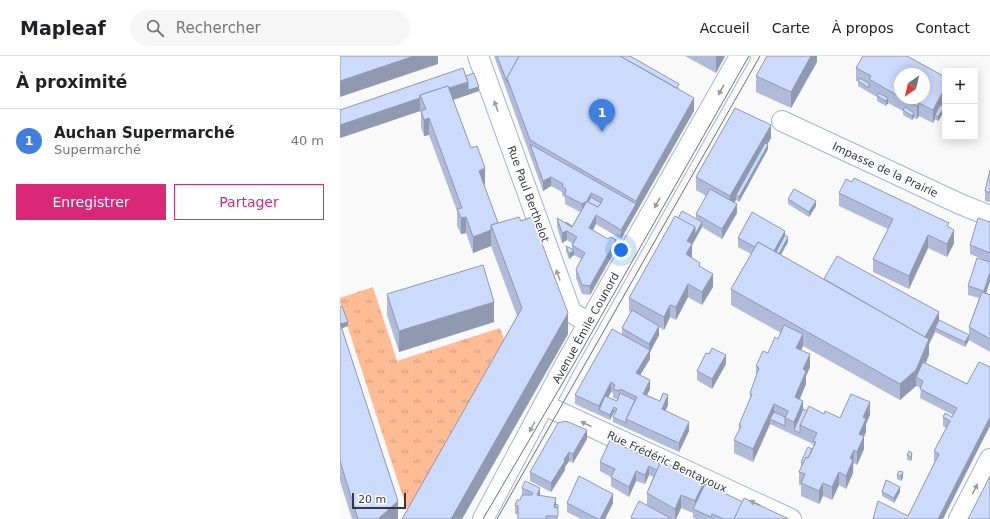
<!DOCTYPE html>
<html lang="fr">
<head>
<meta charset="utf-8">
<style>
  body { margin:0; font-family:"DejaVu Sans",sans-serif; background:#f6f6f6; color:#202124 }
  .controls { position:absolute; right:12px; top:12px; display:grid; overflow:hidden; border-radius:0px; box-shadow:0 2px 10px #0003 }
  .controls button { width:36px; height:36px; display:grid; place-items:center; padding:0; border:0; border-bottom:1px solid #e0e0e0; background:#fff; color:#202124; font:20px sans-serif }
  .compass { position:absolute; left:554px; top:12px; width:36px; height:36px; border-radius:50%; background:#fff; box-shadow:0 2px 10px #0003; rotate:214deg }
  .scale { position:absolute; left:12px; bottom:10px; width:54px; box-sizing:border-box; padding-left:4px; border:2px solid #333946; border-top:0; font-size:11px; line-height:14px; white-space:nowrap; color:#333946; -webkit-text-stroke:3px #fff; paint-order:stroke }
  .you { position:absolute; left:281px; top:194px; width:14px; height:14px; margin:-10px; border:3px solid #fff; border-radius:50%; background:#1a73e8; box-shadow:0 0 0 6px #1a73e833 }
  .badge { display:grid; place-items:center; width:26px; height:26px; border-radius:50%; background:#db2777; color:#fff; font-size:13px; font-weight:700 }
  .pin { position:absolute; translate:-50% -33px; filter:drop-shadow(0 1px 2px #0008) }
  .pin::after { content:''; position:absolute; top:21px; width:14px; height:12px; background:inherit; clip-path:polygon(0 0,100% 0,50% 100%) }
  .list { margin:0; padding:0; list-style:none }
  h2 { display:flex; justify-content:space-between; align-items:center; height:52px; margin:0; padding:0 16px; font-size:17px }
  h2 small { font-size:13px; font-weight:400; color:#757577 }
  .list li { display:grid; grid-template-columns:26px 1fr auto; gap:12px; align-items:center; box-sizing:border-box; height:64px; padding:0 16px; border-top:1px solid #e0e0e0 }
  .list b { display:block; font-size:15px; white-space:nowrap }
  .list p { margin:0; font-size:13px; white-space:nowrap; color:#757577 }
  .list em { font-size:13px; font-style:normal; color:#757577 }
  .actions { display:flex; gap:8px; padding:12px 16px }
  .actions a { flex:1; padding:9px 0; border:1px solid #db2777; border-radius:0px; text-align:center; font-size:14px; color:#db2777 }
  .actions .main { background:#db2777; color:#fff }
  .icon { flex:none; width:22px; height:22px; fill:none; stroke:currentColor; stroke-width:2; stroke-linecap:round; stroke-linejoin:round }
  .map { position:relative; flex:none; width:650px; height:463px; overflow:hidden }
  header { display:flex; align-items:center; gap:24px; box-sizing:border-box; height:56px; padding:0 20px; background:#fff; border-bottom:1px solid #e0e0e0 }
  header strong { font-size:19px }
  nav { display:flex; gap:22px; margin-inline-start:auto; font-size:14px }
  .search { width:280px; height:36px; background:#f6f6f6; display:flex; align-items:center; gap:10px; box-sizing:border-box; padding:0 14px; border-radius:22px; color:#757577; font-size:15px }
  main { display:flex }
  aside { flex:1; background:#fff }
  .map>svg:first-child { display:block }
  .park { fill:url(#park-tufts) }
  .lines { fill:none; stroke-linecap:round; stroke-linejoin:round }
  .minor-casing { stroke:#a5b2d2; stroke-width:22 }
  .minor { stroke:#fff; stroke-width:20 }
  .tram { stroke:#6b6f79; stroke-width:1 }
  .wall { fill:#afbbd8; fill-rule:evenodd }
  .shaded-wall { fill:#8f99b0 }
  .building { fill:#ccdafb; stroke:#8f99b0; fill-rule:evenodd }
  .oneway { fill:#999ca2 }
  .labels { text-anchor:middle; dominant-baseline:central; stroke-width:3; stroke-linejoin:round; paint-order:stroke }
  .street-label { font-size:11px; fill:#333946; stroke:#fff }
</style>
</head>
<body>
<header>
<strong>Mapleaf</strong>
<div class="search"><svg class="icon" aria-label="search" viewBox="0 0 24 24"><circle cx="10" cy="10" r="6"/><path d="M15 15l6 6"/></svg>Rechercher</div>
<nav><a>Accueil</a><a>Carte</a><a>À propos</a><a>Contact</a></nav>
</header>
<main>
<aside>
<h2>À proximité<small></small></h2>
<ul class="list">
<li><span class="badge" style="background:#3f7fe0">1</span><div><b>Auchan Supermarché</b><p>Supermarché</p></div><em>40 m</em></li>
</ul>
<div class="actions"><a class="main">Enregistrer</a><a>Partager</a></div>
</aside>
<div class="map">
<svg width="650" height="463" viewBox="0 0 650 463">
  <defs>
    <pattern id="park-tufts" width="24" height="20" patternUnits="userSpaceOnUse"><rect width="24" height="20" fill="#ffbb94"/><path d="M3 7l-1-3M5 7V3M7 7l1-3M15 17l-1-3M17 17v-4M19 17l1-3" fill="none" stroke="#cf997b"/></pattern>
  </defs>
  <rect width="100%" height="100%" fill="#f9f9f9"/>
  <polygon class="park" points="33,231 57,305 160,272 167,292 70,463 0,247 0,242"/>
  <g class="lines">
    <defs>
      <g id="minor">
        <polyline points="138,0 231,256 249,267"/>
        <polyline points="442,65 620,148 650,160"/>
        <polyline points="204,349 451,463"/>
        <polyline points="143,463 225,309 400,0"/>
        <polyline points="619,463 650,403"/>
      </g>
    </defs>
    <use href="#minor" class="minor-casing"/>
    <use href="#minor" class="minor"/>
    <g class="tram">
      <polyline points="143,463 239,299 409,0"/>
      <polyline points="157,463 420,0"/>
    </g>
  </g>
  <g class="wall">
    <polygon points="154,0 290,0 339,33 354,55 281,183 256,168 253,174 276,193 250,239 242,238 236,222 236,213 241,203 234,199 229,203 226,195 226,190 232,194 232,189 233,188 227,184 222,187 217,171 217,162 226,167 232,170 240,156 225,148 225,142 222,139 222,136 211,130 203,135"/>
    <polygon points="345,0 385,0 376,17"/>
    <polygon points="477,0 477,6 451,52 416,36 416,20"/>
    <path d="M523,0H567L605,21V45L602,50L604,51V56L598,65L595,63L593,67L579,60L577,63L574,62L572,64L563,59V55L548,47L546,50L537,45V41L518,30V25H516V12ZM560,18H584V42H560Z"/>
    <polygon points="126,20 139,35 113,44 131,92 145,128 144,129 158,167 228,278 122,463 62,463 177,260 151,190 133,197 126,177 121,178 117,170 117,155 89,79 84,80 81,71 81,57 80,55 0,82 0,54"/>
    <path d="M431,82L427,88L428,93L399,146L396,144L394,146L397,157L382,183L362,171L352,189V202L360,211L373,231L362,249L348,241L336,264L330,261L324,274L319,271V279L310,296V303L300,319L310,333L307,339L328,349L325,355L349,375L339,396L273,366V361L275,357L274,356L270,364L235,348V339L282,278V272L291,256L289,255V242L338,162L356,163V158L366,140L356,134V121ZM271,336L273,337V342L277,343V345L268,341Z"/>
    <polygon points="650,114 650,146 645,145 645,135"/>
    <polygon points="499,137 609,171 614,187 607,201 588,192 569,233 533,216 533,203 548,173 499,150"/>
    <polygon points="448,143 476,150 469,161 448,148"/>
    <polygon points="650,166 650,225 646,237 650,239 650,296 629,284 629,271 639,242 628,239 628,230 649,206 630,198 630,189"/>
    <polygon points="445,179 448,186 441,199 484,223 599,264 629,284 625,291 595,276 589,288 589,299 585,307 627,328 650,311 568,460 595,405 594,405 594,395 606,372 603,370 603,361 612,361 613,359 580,342 581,332 576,330 560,344 463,290 461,294 470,311 466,320 466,328 460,343 463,353 467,355 484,358 500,362 530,359 526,368 526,376 524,380 524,393 517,409 514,407 513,409 513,417 506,433 499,429 492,444 483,440 479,448 461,440 461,429 459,429 459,416 461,411 461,406 472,393 473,391 473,388 430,368 413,406 394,397 394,384 399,375 399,369 410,345 410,337 416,321 416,310 428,297 438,283 441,277 391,249 391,233 411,198 398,191 398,182"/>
    <polygon points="47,238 154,266 59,296 47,259"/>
    <polygon points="0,251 8,270 2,272 58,463 12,463 0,425"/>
    <polygon points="386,308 372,333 357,324 357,315"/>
    <polygon points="247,383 233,407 229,405 225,411 225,414 211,436 190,425 190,416"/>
    <polygon points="270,384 403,446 449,463 356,463 353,462 353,457 341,452 336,463 291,463 291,461 307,449 307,437 313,421 309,419 305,428 296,425 289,441 271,430 271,421 260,415 260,406"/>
    <polygon points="567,399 572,402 571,405 567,404"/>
    <polygon points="557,419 563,421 561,425 557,423"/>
    <polygon points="182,432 200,439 218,449 218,463 178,463 178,459 175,458 175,449 180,444 182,440"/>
    <polygon points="542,436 560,436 554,447 542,440"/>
    <polygon points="227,447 273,447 265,463 241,463 227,456"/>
  </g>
  <g class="shaded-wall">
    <polygon points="74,0 98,0 98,8 0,41 0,25"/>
    <polygon points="376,0 385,0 376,17"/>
    <polygon points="471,0 477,0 477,6 451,52 451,36"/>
    <polygon points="128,26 139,31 139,35 86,53 81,42"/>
    <polygon points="605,32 605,45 597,60 595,59 595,63 593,67 593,54"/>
    <polygon points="80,42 80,55 0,82 0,69"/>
    <polygon points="354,42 354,55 281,183 281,174 296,148 296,145"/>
    <polygon points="548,42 548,47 546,50 546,45"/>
    <polygon points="579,47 579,60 577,63 577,50"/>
    <polygon points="604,51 604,56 598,65 598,61"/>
    <polygon points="574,57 574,61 572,64 572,60"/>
    <polygon points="89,62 89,79 84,80 84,64"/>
    <polygon points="431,69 431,82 398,140 396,139 396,144 390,153 390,140"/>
    <polygon points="428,89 428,93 399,146 399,141"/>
    <polygon points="145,112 145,128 139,131 139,115"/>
    <polygon points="211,121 211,130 203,135 203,125"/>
    <polygon points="251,137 251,146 242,157 242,148"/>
    <polygon points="476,145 476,150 469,161 469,156"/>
    <polygon points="397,148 397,157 382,183 382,173"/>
    <polygon points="256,159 256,168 249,181 249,172"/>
    <polygon points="126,161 126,177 121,178 121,162"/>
    <polygon points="362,166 362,171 352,189 352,201 346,211 347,185 355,171"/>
    <polygon points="151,174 151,190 133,197 133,181"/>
    <polygon points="614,174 614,187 607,201 607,188"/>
    <polygon points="227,175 227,184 222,187 222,177"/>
    <polygon points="445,175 445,184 431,205 431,200"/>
    <polygon points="588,179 588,192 569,233 569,220"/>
    <polygon points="448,181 448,186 434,211 434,206"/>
    <polygon points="276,184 276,193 250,239 250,230"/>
    <polygon points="234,194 234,199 229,203 229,198"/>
    <polygon points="650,216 650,225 644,244 644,235"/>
    <polygon points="373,218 373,231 362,249 362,236"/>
    <polygon points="348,228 348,241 336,264 336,251"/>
    <polygon points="154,246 154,266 59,296 59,275"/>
    <polygon points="330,249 330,261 324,274 324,261"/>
    <polygon points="599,256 599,269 595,272 595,276 589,288 589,299 579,323 576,321 576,330 560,344 560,328 584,283"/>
    <polygon points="228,257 228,278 122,463 111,463"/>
    <polygon points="8,266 8,270 0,273 0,268"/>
    <polygon points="319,270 319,279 310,296 310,303 296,326 296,317 309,295 309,288"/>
    <polygon points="463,278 463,290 456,305 456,292"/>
    <polygon points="629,279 629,284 625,291 625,286"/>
    <polygon points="470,298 470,311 466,320 466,328 455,354 455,341 463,313"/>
    <polygon points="386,299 386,308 372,333 372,323"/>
    <polygon points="310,324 310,333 303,347 303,338"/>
    <polygon points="271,326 271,336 261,355 259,354 259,350"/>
    <polygon points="328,339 328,349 322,362 322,353"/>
    <polygon points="463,345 463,358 454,374 454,379 454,366"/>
    <polygon points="530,346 530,359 526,368 526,376 519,391 519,378 523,361"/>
    <polygon points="434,348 434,361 430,363 430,368 413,406 413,393"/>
    <polygon points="274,351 274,356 270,364 270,359"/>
    <polygon points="650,361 650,370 603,463 598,463"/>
    <polygon points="349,366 349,375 339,396 339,387"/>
    <polygon points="247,374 247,383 233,407 233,398"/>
    <polygon points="524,380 524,393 517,409 517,396"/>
    <polygon points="514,394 513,417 506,433 506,420 510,402"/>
    <polygon points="229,396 229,405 225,411 225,414 211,436 211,427"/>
    <polygon points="572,397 572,402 571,405 571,401"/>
    <polygon points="309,410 309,419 305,428 305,419"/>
    <polygon points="296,415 296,425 289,441 289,431"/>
    <polygon points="499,416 499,429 492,444 492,431"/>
    <polygon points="563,416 563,421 561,425 561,420"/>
    <polygon points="365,424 365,437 355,454 355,445"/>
    <polygon points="483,427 483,440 479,448 479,435"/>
    <polygon points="560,431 560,436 554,447 554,442"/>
    <polygon points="200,432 200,441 197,439"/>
    <polygon points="273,438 273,447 265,463 260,463"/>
    <polygon points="341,439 341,452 336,463 335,463 335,453"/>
    <polygon points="216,442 216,451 214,451"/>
    <polygon points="58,445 58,463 38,463"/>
  </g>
  <g class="building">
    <polygon points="0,0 74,0 0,25"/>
    <polygon points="157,0 179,0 167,22 167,26"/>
    <polygon points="179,0 280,0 354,42 296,145 190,84 167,22"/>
    <polygon points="280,0 290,0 339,28 337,32"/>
    <polygon points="427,0 471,0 451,36 416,20"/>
    <polygon points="523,0 567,0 605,21 605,32 593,54 579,47 577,50 562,42 584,42 584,18 560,18 560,41 529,23 531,20 516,12"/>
    <polygon points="123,12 128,26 109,32 108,30 80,39 80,42 0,69 0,54"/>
    <polygon points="134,17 139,31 128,34 128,26 126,20"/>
    <polygon points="519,22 529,27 529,32 518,25"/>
    <polygon points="108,30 131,92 137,90 145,112 139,115 158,167 151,169 151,174 133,181 126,161 121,162 117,153 122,152 89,62 84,64 81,55 86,53 80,39"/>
    <polygon points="539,37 548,42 546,45 537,40"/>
    <polygon points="600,49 604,51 598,61 595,59"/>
    <polygon points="565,51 574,57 572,60 563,54"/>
    <polygon points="395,52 431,69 390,140 356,121"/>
    <polygon points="425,87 428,89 399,141 396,139"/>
    <path d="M190,88L296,148L281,174L256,159L249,172L268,183L270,181L276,184L250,230L242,229L236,213L245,197L232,189L237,181L227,175L222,177L217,162L232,171L247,145L242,148L225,139L226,133L222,130L223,128L211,121L203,125ZM251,137L263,143L258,151L247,145Z"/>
    <polygon points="650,114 650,137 645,135"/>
    <polygon points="514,122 609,167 607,170 614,174 607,188 588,179 569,220 533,203 553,163 499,137 506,123 512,126"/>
    <polygon points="370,133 397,148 382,173 356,158"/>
    <polygon points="454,133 476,145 469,156 448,143"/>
    <polygon points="251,141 261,147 258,151 248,146"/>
    <polygon points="342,155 362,166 355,179 355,171 338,162"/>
    <polygon points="412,156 445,175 434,195 418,186 415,191 398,182"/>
    <polygon points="335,160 355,171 347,185 352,188 346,198 360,207 359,210 373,218 362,236 348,228 336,251 330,249 324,261 289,242"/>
    <polygon points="179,161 181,165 192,161 228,257 111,463 62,463 182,252 151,169"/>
    <polygon points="638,162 650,166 650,197 630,189"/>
    <polygon points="226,166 232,170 232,171 226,167"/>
    <polygon points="445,179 448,181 439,198 436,196"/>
    <polygon points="418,186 589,283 576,314 560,328 391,233"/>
    <polygon points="226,190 234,194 229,198"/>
    <polygon points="497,200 599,256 585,281 484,223"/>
    <polygon points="637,202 650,206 650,216 644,235 628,230"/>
    <polygon points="143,209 154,246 59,275 47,238"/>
    <polygon points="642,236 650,239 650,283 629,271"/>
    <polygon points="2,250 8,266 0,268 0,251"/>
    <polygon points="292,254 319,270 309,288 282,272"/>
    <polygon points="599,264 629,279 625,286 595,272"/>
    <polygon points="0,267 58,445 38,463 18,463 0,405"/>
    <polygon points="444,269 463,278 456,292 470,298 463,313 466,315 455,341 463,345 454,366 445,362 448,355 434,348 413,393 394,384 401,370 399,369 412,338 410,337 419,312 416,310 423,295 428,297 435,281 438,283"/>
    <polygon points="272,273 310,294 296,317 310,324 303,338 320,345 323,337 328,339 322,353 349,366 339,387 286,363 297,341 280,333 279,335 273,333 275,329 271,326 259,350 235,339"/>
    <polygon points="372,292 386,299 372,323 357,315 366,297 369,298"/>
    <polygon points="583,306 627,328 639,306 650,311 650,361 598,463 533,463 538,445 568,460 599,398 594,395 610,365 603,361 605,357 612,361 617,352 580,333 583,325 576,321"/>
    <polygon points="280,337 295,344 286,363 286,367 273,361 277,353 274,351 270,359 259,354 265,340 277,345"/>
    <polygon points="511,338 530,346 523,361 526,363 519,378 524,380 517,396 514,394 510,402 513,404 506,420 499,416 492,431 483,427 479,435 461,427 465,418 459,416 466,401 468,402 476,386 473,385 477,377 460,369 469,350 484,358 485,355 500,362"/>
    <polygon points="463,353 467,355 460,369 460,377 454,374"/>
    <polygon points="434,356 445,361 445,370 430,363"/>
    <polygon points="226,365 247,374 233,398 229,396 224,404 225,405 211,427 190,416 218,367"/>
    <polygon points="270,384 320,408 317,414 309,410 305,419 296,415 289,431 271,421 275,413 260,406"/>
    <polygon points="468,391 472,393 468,402 466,401 463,407 461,406"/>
    <polygon points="569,395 572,397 571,401 567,399"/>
    <polygon points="321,405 365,424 355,445 341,439 335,453 307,437"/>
    <polygon points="559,415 563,416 561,420 557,419"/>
    <polygon points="239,420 273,438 260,463 258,463 227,447"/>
    <polygon points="650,420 650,463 628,463"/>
    <polygon points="546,424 560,431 554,442 542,436"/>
    <polygon points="185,425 200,432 197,439 216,442 214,451 218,452 218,460 206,460 206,463 178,463 178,450 175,449 177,444 180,444 182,439 192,439 193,437 182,432"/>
    <polygon points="365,428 403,446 394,463 384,463 372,458 371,461 353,453"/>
    <polygon points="404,442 449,463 394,463"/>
    <polygon points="299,445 332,463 294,463 291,461"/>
    <polygon points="216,448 218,449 218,452 215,451"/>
  </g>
  <defs><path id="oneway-solid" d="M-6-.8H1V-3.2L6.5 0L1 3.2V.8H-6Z"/></defs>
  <g class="oneway">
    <use href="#oneway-solid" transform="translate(381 34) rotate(119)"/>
    <use href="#oneway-solid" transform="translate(156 50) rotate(-110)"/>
    <use href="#oneway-solid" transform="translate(317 147) rotate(119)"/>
    <use href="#oneway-solid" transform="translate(218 219) rotate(-110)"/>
    <use href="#oneway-solid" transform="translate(246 368) rotate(-155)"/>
    <use href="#oneway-solid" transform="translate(192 371) rotate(118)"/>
    <use href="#oneway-solid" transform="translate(635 433) rotate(-63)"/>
    <use href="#oneway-solid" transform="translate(415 447) rotate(-155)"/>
  </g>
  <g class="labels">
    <g class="street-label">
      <text transform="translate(545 114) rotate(25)">Impasse de la Prairie</text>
      <text transform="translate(188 138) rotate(70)">Rue Paul Berthelot</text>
      <text transform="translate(246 272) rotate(-61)">Avenue Émile Counord</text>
      <text transform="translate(327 406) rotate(25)">Rue Frédéric Bentayoux</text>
    </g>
  </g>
</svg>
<div class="controls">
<button>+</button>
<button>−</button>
</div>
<svg class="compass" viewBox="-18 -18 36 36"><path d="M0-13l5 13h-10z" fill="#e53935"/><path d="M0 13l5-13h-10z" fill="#757577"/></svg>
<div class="scale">20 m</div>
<div class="you"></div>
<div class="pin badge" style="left:262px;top:76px;background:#3f7fe0">1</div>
</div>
</main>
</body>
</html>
